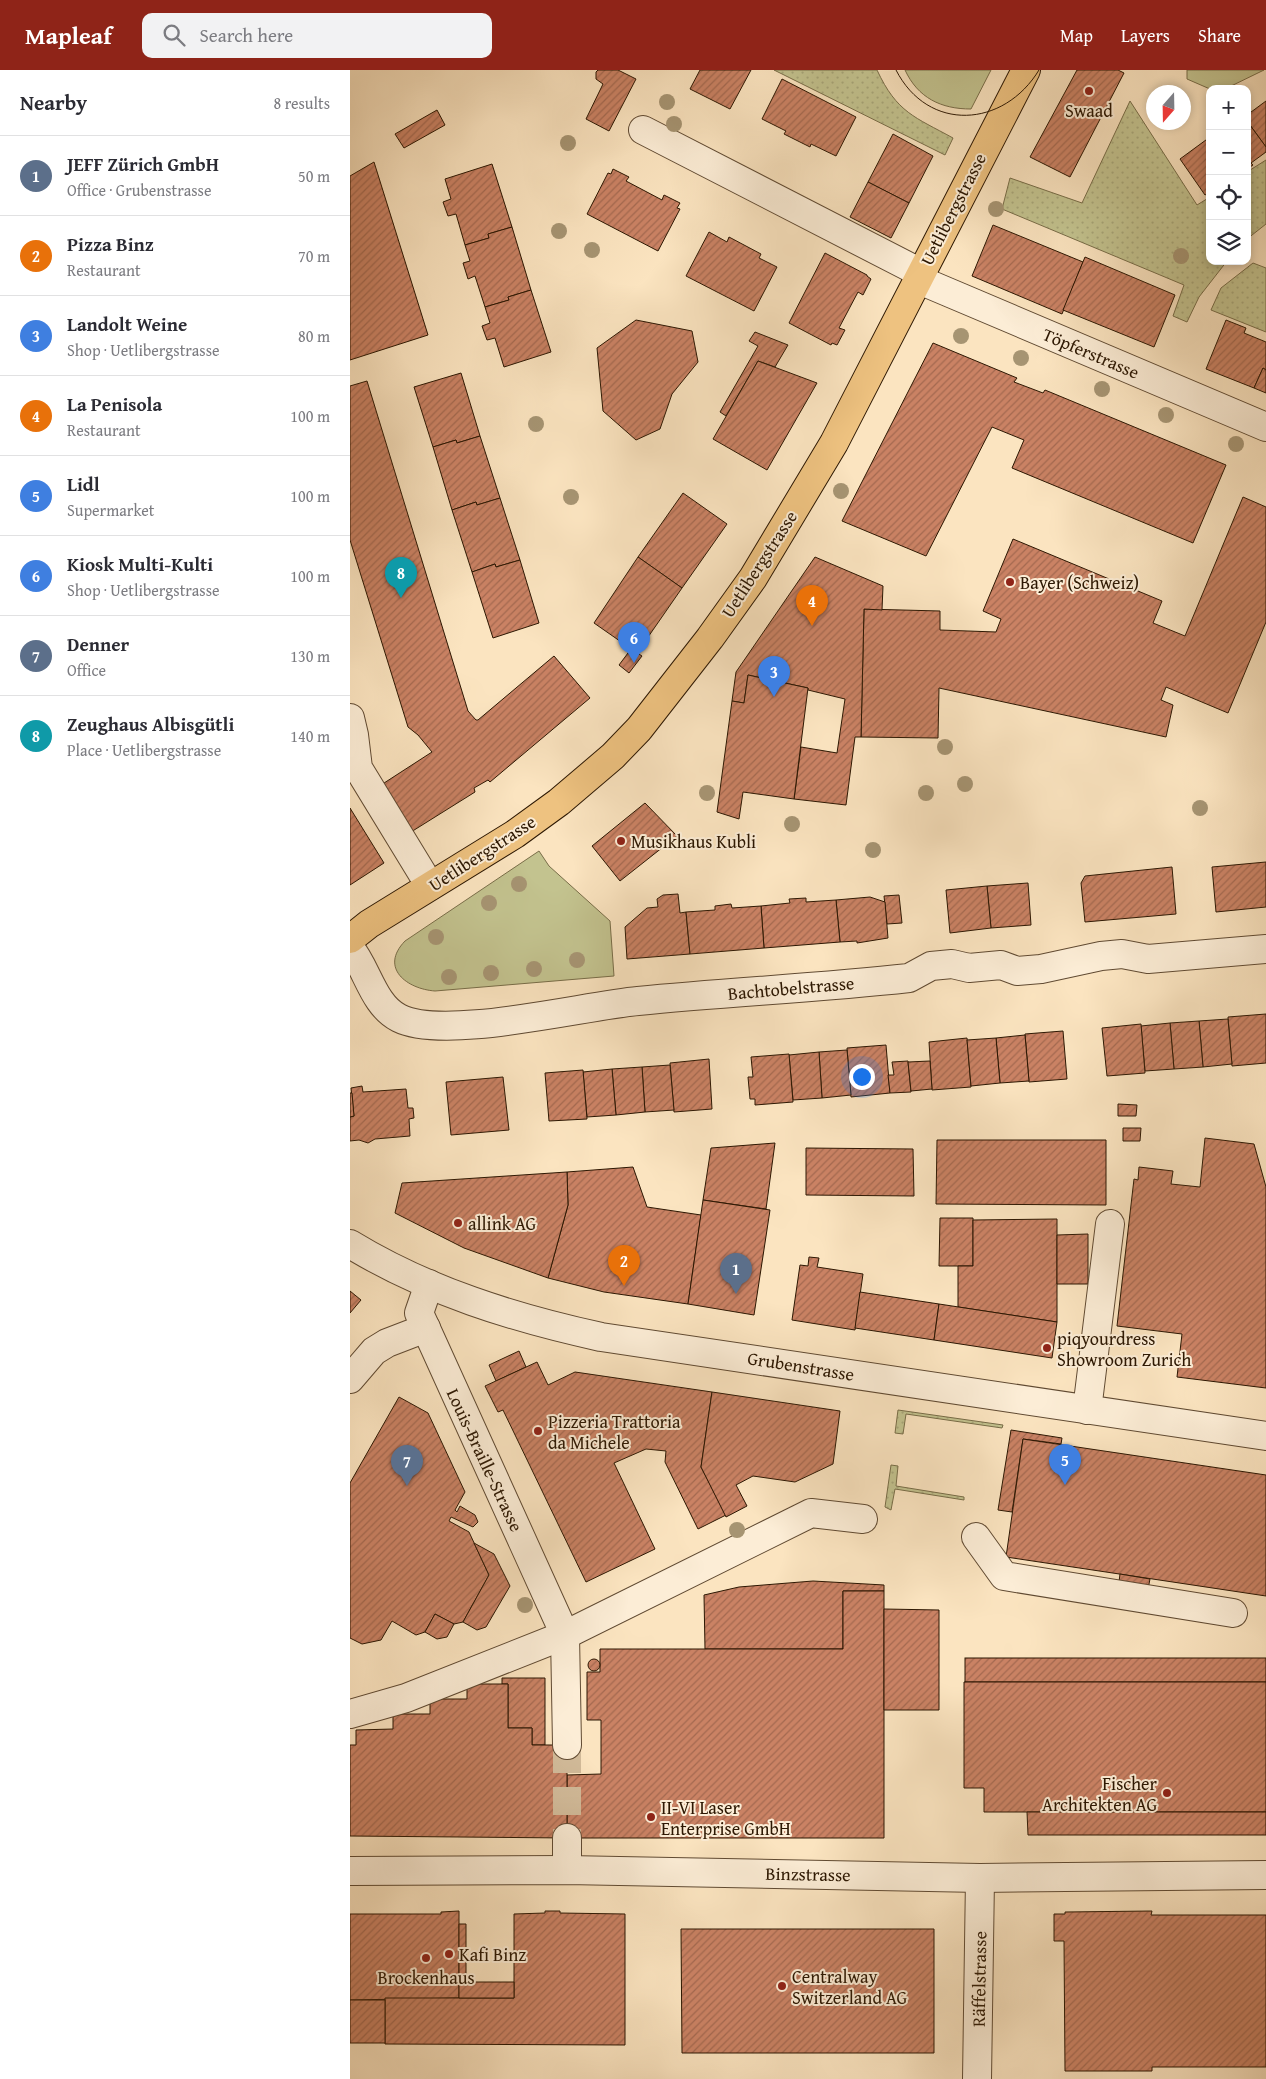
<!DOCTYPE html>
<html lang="en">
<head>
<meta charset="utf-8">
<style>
  body { margin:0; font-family:"Gentium Book Plus",serif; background:#f2f2f3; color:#2b2b33 }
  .controls { position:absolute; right:15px; top:15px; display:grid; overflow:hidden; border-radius:10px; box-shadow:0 2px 8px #0003 }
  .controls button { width:45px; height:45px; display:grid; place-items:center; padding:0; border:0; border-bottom:1px solid #e1e1e2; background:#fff; color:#2b2b33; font:25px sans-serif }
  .compass { position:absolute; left:796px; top:15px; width:45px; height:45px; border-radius:50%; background:#fff; box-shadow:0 2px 8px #0003; rotate:200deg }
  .you { position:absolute; left:511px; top:1006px; width:18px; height:18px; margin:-12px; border:4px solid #fff; border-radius:50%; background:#1a73e8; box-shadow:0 0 0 8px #1a73e833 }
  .badge { display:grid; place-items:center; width:32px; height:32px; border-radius:50%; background:#8f2418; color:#fff; font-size:16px; font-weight:700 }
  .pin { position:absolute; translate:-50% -41px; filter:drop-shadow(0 1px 2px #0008) }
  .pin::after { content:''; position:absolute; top:26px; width:18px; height:15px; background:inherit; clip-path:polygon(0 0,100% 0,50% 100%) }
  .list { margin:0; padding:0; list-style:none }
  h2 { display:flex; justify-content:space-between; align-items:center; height:65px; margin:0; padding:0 20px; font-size:21px }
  h2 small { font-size:16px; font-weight:400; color:#7c7c81 }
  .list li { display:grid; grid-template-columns:32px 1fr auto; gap:15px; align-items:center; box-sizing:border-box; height:80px; padding:0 20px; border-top:1px solid #e1e1e2 }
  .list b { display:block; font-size:19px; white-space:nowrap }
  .list p { margin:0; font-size:16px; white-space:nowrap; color:#7c7c81 }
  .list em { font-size:16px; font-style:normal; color:#7c7c81 }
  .icon { flex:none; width:28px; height:28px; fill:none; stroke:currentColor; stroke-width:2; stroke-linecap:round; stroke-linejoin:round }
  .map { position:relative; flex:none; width:916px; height:2009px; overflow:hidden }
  header { display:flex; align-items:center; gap:30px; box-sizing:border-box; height:70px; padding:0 25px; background:#8f2418; color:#fff }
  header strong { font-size:24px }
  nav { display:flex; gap:28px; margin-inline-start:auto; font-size:18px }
  .search { width:350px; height:45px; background:#f2f2f3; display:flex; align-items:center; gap:12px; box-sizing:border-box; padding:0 18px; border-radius:10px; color:#7c7c81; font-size:19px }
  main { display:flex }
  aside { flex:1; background:#fff }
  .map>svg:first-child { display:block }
  .grass { fill:url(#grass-dots); stroke:#786d48 }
  .park { fill:#c3c38f; stroke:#786d48 }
  .building { fill:url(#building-hatch); stroke:#2c1702 }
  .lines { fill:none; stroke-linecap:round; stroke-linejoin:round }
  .minor-tunnel { stroke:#d2bb9a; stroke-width:28; stroke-dasharray:28 14; stroke-linecap:butt }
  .minor-casing { stroke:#604a32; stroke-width:30 }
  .major-casing { stroke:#2c1702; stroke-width:30 }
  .minor { stroke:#fcedd6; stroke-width:28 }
  .major { stroke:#eec280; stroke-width:28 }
  .tram { stroke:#2c1702; stroke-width:1 }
  .tree { fill:#a69472 }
  .poi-dot { fill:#8f2418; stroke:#fcedd6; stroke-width:2 }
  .labels { text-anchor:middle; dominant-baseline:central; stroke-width:4; stroke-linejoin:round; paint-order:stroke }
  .poi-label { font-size:18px; fill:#2c1702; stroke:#fcedd6; text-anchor:start }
  .street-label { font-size:18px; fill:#2c1702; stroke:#fcedd6 }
</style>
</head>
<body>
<header>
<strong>Mapleaf</strong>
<div class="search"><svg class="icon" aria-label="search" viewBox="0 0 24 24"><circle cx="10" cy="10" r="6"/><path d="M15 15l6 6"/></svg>Search here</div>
<nav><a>Map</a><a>Layers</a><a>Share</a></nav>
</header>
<main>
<aside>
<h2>Nearby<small>8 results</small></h2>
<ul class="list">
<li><span class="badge" style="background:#5c6f8a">1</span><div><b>JEFF Zürich GmbH</b><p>Office · Grubenstrasse</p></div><em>50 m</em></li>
<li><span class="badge" style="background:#e8710a">2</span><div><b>Pizza Binz</b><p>Restaurant</p></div><em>70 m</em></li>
<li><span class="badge" style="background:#3f7fe0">3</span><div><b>Landolt Weine</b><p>Shop · Uetlibergstrasse</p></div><em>80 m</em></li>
<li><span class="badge" style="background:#e8710a">4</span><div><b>La Penisola</b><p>Restaurant</p></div><em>100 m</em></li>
<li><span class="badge" style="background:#3f7fe0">5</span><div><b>Lidl</b><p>Supermarket</p></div><em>100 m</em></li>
<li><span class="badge" style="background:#3f7fe0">6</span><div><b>Kiosk Multi-Kulti</b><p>Shop · Uetlibergstrasse</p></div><em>100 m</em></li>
<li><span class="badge" style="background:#5c6f8a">7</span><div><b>Denner</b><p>Office</p></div><em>130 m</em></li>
<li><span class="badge" style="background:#0f9aa8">8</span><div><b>Zeughaus Albisgütli</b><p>Place · Uetlibergstrasse</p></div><em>140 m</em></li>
</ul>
</aside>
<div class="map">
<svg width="916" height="2009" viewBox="0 0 916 2009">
  <defs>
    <pattern id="grass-dots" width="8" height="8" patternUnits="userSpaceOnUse" patternTransform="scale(1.25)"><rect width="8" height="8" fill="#c3c38f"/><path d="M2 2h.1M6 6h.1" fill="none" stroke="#a8a77a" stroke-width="1.8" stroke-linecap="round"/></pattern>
    <pattern id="building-hatch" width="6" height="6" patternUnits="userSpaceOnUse" patternTransform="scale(1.25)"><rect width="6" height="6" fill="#ca8264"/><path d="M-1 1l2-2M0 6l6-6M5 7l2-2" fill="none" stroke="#a46950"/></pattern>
  </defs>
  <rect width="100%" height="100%" fill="#fbe4c0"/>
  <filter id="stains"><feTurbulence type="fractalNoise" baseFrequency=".004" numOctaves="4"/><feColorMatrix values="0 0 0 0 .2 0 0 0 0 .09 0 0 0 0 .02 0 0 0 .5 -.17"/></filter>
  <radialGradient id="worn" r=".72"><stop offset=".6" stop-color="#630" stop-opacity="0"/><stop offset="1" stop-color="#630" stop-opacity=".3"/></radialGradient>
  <g class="grass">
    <path d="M424,0H527C547,43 565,47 603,68L595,85Z"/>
    <polygon points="780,31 847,135 860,127 860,191 877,191 849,227 837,252 823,246 834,215 652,139 660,108 732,133"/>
    <polygon points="916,90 916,154 897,169 897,102"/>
    <polygon points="903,193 916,198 916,262 861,240 871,218"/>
    <polygon points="548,1340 653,1355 652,1358 556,1344 553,1364 545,1363"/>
    <polygon points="541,1395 548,1396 546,1416 614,1427 614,1430 545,1419 541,1440 535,1437"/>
  </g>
  <g class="park">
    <path d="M555,0H641L621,39C591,39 568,28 555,0Z"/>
    <polygon points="837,0 914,0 875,19 860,19 837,9"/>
    <path d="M189,781L199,796L260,851L264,906L85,921C57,919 29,898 55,871Z"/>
  </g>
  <g class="building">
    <polygon points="248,0 268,0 286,9 259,61 236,49 253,14 246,9 246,2"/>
    <polygon points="350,0 401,0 380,39 340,19"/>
    <polygon points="727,0 768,0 774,3 720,107 680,87"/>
    <polygon points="432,9 506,47 486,86 461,74 460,77 434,64 436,61 412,49"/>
    <polygon points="916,31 916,77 897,51 897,45"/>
    <polygon points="87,40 95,55 54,78 45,64"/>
    <polygon points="897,51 916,77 916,82 901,93 903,95 897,99"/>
    <polygon points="543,64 583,86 559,133 518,112"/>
    <polygon points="860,67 860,122 855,125 830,89"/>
    <polygon points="24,92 78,265 0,290 0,106"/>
    <polygon points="142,94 162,157 138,164 139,168 115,175 106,144 98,146 93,132 101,129 95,109"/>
    <polygon points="263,99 279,107 276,111 312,130 314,125 330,133 327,138 330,139 308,181 237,144 258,103 261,104"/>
    <polygon points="518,112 559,133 541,168 500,147"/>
    <polygon points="643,155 733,192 712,244 622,206"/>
    <polygon points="162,157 181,220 158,227 159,230 135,237 125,206 118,209 113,193 120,191 115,175 139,168 138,164"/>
    <polygon points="359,162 377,172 379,167 411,184 409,188 427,197 404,241 336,206"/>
    <polygon points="475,183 517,205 517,206 521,209 513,225 508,222 489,258 495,260 487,275 482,273 481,275 439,253"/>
    <polygon points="735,187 825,225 804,277 713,240"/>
    <polygon points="181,220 201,282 154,297 145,268 137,270 132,256 140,253 135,237 159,230 158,227"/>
    <polygon points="286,250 342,261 348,292 322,324 310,359 286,370 253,341 247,278"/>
    <polygon points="876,250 896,258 894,263 916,272 916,300 913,298 904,318 856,299"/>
    <polygon points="405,262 438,275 425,297 408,291 376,346 370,342 408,276 399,271"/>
    <polygon points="583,273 667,308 664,312 693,323 695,320 876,395 843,473 662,398 674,370 642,357 576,486 492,451"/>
    <polygon points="408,291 467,313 417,400 363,369"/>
    <polygon points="913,298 916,300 916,323 904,318"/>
    <polygon points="111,303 130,366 107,373 106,370 83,377 64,317"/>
    <polygon points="17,311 118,641 126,650 128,650 204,586 240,628 140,712 138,710 124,718 125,722 61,762 31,715 82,682 68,665 58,657 0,470 0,316"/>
    <polygon points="130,366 150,428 127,435 126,432 102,440 83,377 106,370 107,373"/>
    <polygon points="333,423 377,454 332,518 288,487"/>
    <polygon points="893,427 916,437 916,552 878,643 816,617 811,630 823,635 816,667 589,618 588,668 511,667 514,539 590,541 590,560 646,562 651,549 633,541 663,469 812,531 803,553 835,566"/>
    <polygon points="150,428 170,490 146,497 145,494 122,502 102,440 126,432 127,435"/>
    <polygon points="288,487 332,518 287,583 244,553"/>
    <polygon points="465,487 533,516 532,540 514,539 511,667 505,667 496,735 444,729 451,677 487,683 495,629 458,620 458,618 398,605 394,633 382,631 386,602"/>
    <polygon points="170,490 189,553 143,568 122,502 145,494 146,497"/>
    <polygon points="281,579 292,586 279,603 269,595"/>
    <polygon points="398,605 458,618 444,729 393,722 389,749 367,742 382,631 394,633"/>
    <polygon points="295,733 327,766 270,811 242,776"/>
    <polygon points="0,738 34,793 0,815"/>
    <polygon points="916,792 916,837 866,842 862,797"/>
    <polygon points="822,797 826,844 735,852 731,813 735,806"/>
    <polygon points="678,813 681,855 641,858 637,816"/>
    <polygon points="637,816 641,858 600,863 596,820"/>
    <polygon points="328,824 330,843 336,842 340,884 277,889 275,857 297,838 308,837 307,829 313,825"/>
    <polygon points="549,825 552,853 537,854 534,826"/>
    <polygon points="520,827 535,832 538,868 507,873 507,871 490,872 486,830"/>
    <polygon points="456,828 456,832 486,830 490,872 414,878 411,836 440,833 439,829"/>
    <polygon points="381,834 382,838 411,836 414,878 340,884 336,842 365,840 365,836"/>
    <polygon points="916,944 916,993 882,996 878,947"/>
    <polygon points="878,949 882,994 853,997 849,951"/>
    <polygon points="849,951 853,997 824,999 820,953"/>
    <polygon points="820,953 824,999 795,1001 791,956"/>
    <polygon points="791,954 795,1003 757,1006 752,958"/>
    <polygon points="713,961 717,1009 679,1012 675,964"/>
    <polygon points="675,965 679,1011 650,1013 646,968"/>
    <polygon points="617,968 621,1017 582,1020 579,972"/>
    <polygon points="646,968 650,1013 621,1016 617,970"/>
    <polygon points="536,975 540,1023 501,1027 497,978"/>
    <polygon points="497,980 501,1025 472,1028 469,982"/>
    <polygon points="469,982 472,1028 443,1030 439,985"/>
    <polygon points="439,984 443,1032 405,1035 405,1029 400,1029 398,1007 403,1007 401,987"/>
    <polygon points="359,989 362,1039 324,1042 320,993"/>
    <polygon points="558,991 561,1022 540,1023 538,1005 544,1005 542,992"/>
    <polygon points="580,991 582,1019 561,1021 558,992"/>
    <polygon points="320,995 324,1040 295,1042 292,997"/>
    <polygon points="292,997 295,1042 266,1045 262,999"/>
    <polygon points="262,999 266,1045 237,1047 233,1002"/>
    <polygon points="233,1000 237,1049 199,1051 195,1003"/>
    <polygon points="153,1007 159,1060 101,1065 96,1012"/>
    <polygon points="12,1016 13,1022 56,1019 58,1038 63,1038 64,1048 59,1049 60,1066 25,1069 18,1073 9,1070 0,1071 0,1047 4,1046 1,1018"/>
    <polygon points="0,1023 2,1023 4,1046 0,1047"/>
    <polygon points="768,1034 787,1035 786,1046 768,1046"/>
    <polygon points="773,1058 791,1058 790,1071 773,1071"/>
    <polygon points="855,1068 904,1074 916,1117 916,1318 827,1307 832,1264 767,1256 784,1109 788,1110 789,1097 823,1101 821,1114 850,1117"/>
    <polygon points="587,1070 756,1070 756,1135 586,1134"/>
    <polygon points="425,1073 416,1139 353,1130 361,1078"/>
    <polygon points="456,1078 563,1079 564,1126 456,1125"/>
    <polygon points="283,1097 297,1137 351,1145 338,1234 254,1222 198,1208 218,1135 217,1102"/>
    <polygon points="217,1102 218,1135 198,1208 114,1178 45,1143 52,1113"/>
    <polygon points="353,1130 420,1140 404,1245 338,1234"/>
    <polygon points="590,1148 623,1148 623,1196 589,1196"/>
    <polygon points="707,1149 707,1252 608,1237 608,1196 623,1196 623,1150"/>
    <polygon points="738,1164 738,1214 707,1214 707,1165"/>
    <polygon points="459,1187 469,1188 467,1197 513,1204 505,1260 442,1250 450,1195 458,1196"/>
    <polygon points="0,1221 11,1230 0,1243"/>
    <polygon points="510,1222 589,1234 584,1270 505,1258"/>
    <polygon points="589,1234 707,1252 702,1288 584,1270"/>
    <polygon points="169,1281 176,1297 146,1311 139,1295"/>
    <polygon points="187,1292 198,1315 225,1302 362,1322 351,1397 376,1445 348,1459 315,1392 316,1381 296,1379 264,1393 305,1479 236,1512 153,1340 148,1342 135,1316"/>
    <polygon points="362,1322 490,1341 483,1394 445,1412 403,1406 386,1415 397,1436 376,1447 351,1397"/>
    <polygon points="49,1327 78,1343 115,1422 105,1440 107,1442 110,1436 125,1445 128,1452 123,1457 101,1447 99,1451 119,1462 139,1505 113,1552 104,1554 85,1544 75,1562 66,1565 42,1551 31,1570 12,1574 0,1568 0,1413"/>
    <polygon points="661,1360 712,1368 711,1374 673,1369 662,1442 648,1440"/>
    <polygon points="673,1369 916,1405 916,1526 656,1487"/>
    <polygon points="124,1473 144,1484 160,1516 136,1557 127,1560 113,1552 139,1505"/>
    <polygon points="770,1504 800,1509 797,1524 768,1520"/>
    <polygon points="463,1511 534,1515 534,1521 493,1521 493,1579 355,1579 354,1525 389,1517"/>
    <polygon points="493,1521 534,1521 534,1768 217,1768 217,1705 251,1704 251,1650 237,1650 237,1602 250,1602 250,1579 493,1579"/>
    <polygon points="534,1539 589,1540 589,1640 534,1640"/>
    <polygon points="85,1544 104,1554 97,1567 87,1569 75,1562"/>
    <rect x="615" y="1588" width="301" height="24"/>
    <circle cx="244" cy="1595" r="6"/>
    <polygon points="152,1608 195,1608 195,1675 182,1675 182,1658 158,1658 158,1614 152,1614"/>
    <polygon points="614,1612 916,1612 916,1742 634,1742 634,1718 614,1718"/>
    <polygon points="117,1614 158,1614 158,1658 182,1658 182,1675 217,1675 217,1768 0,1766 0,1675 6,1675 6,1660 43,1659 43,1644 80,1644 80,1629 117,1629"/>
    <polygon points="677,1742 916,1742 916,1765 678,1765"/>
    <polygon points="109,1841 109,1928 0,1930 0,1844 91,1844 91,1842"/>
    <polygon points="195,1841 210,1841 210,1843 275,1844 275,1975 35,1974 35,1928 164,1928 164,1844 195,1843"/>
    <polygon points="802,1841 801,1845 916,1845 916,1997 802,1997 802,2001 715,2001 714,1871 704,1871 704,1844 715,1844 715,1842"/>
    <polygon points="109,1854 116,1854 116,1912 164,1912 164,1928 109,1928"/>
    <polygon points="331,1859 584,1859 584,1983 332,1983"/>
    <rect x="0" y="1930" width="35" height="43"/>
  </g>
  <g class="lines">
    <polyline class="minor-tunnel" points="217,1675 217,1768"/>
    <defs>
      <g id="minor">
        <polyline points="293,60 571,203"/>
        <polyline points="567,209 916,357"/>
        <polyline points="0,648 4,665 8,698 80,816"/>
        <path d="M0,878C17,898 23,935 49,948C94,971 233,936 288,931C378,922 469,918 559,908L581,896L602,894L619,898L651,895L667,901L691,899L751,886L772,884L798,889L916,879"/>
        <path d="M0,1174C77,1221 164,1248 251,1267L916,1366"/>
        <polyline points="79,1214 69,1243 215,1565 217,1675"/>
        <polyline points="0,1309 24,1281 37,1273 76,1258"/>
        <polyline points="737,1340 760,1154"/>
        <polyline points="626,1467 654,1506 883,1543"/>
        <polyline points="0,1644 56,1628 215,1565 461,1443 513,1449"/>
        <polyline points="217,1800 217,1768"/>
        <polyline points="0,1801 217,1800 630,1808 916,1805"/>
        <polyline points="627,2009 630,1808"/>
      </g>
      <polyline id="major" points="0,869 19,854 165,764 209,732 263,686 289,659 360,568 403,508 484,373 676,0"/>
    </defs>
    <use href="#minor" class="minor-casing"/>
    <use href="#major" class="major-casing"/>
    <use href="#minor" class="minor"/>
    <use href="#major" class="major"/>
    <path class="tram" d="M546,0C578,63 654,58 689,0"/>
  </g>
  <g class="tree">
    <circle cx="317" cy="32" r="8"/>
    <circle cx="324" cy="54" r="8"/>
    <circle cx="218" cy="73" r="8"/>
    <circle cx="646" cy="139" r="8"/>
    <circle cx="209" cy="161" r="8"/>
    <circle cx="242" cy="180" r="8"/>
    <circle cx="831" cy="186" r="8"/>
    <circle cx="611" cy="266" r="8"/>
    <circle cx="671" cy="288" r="8"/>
    <circle cx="752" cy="319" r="8"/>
    <circle cx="816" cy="345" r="8"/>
    <circle cx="186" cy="354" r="8"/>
    <circle cx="886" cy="374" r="8"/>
    <circle cx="491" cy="421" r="8"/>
    <circle cx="221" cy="427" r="8"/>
    <circle cx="595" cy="677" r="8"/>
    <circle cx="615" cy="714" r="8"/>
    <circle cx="357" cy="723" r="8"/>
    <circle cx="576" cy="723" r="8"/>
    <circle cx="850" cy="738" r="8"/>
    <circle cx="442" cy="754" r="8"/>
    <circle cx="523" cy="780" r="8"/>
    <circle cx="169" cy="814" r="8"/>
    <circle cx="139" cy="833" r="8"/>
    <circle cx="86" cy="867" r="8"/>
    <circle cx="227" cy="890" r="8"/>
    <circle cx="184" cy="899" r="8"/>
    <circle cx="141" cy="903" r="8"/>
    <circle cx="99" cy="907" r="8"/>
    <circle cx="387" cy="1460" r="8"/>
    <circle cx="175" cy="1535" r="8"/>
  </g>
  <g class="poi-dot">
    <circle cx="739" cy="21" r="5"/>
    <circle cx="660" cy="512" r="5"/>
    <circle cx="271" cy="771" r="5"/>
    <circle cx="108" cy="1153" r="5"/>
    <circle cx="697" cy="1278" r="5"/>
    <circle cx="188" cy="1361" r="5"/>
    <circle cx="817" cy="1723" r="5"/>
    <circle cx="301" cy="1747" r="5"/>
    <circle cx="99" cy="1884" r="5"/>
    <circle cx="76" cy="1888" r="5"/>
    <circle cx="432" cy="1916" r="5"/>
  </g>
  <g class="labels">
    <g class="poi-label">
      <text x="739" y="40" text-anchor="middle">Swaad</text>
      <text x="670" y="512">Bayer (Schweiz)</text>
      <text x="281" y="771">Musikhaus Kubli</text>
      <text x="118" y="1153">allink AG</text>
      <text x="707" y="1268">piqyourdress<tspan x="707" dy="21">Showroom Zurich</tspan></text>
      <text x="198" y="1351">Pizzeria Trattoria<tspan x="198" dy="21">da Michele</tspan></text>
      <text x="807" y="1713" text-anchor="end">Fischer<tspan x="807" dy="21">Architekten AG</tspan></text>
      <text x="311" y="1737">II-VI Laser<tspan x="311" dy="21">Enterprise GmbH</tspan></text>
      <text x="109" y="1884">Kafi Binz</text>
      <text x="442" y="1906">Centralway<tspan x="442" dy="21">Switzerland AG</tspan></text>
      <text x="76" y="1907" text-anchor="middle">Brockenhaus</text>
    </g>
    <g class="street-label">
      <text transform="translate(603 139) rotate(-63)">Uetlibergstrasse</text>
      <text transform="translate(741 283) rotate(23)">Töpferstrasse</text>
      <text transform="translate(409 494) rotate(-57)">Uetlibergstrasse</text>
      <text transform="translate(132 783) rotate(-33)">Uetlibergstrasse</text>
      <text transform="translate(441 918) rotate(-5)">Bachtobelstrasse</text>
      <text transform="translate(451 1296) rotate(9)">Grubenstrasse</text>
      <text transform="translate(135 1390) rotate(65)">Louis-Braille-Strasse</text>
      <text transform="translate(458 1804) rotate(1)">Binzstrasse</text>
      <text transform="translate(629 1909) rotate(-89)">Räffelstrasse</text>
    </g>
  </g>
  <rect width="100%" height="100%" filter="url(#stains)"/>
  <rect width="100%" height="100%" fill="url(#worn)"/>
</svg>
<div class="controls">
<button>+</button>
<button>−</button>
<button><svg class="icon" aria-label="locate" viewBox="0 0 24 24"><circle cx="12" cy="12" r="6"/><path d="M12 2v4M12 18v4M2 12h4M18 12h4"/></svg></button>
<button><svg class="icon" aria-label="layers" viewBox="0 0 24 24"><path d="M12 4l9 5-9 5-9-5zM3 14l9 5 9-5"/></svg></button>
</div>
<svg class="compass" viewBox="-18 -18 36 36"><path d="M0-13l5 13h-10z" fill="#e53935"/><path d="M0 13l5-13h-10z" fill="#7c7c81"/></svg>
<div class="you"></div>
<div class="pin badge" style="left:386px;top:1224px;background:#5c6f8a">1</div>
<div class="pin badge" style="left:274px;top:1216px;background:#e8710a">2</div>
<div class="pin badge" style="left:424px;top:627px;background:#3f7fe0">3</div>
<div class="pin badge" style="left:462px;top:556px;background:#e8710a">4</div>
<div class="pin badge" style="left:715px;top:1415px;background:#3f7fe0">5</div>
<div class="pin badge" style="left:284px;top:593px;background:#3f7fe0">6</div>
<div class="pin badge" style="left:57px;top:1416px;background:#5c6f8a">7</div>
<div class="pin badge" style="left:51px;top:528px;background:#0f9aa8">8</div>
</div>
</main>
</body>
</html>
